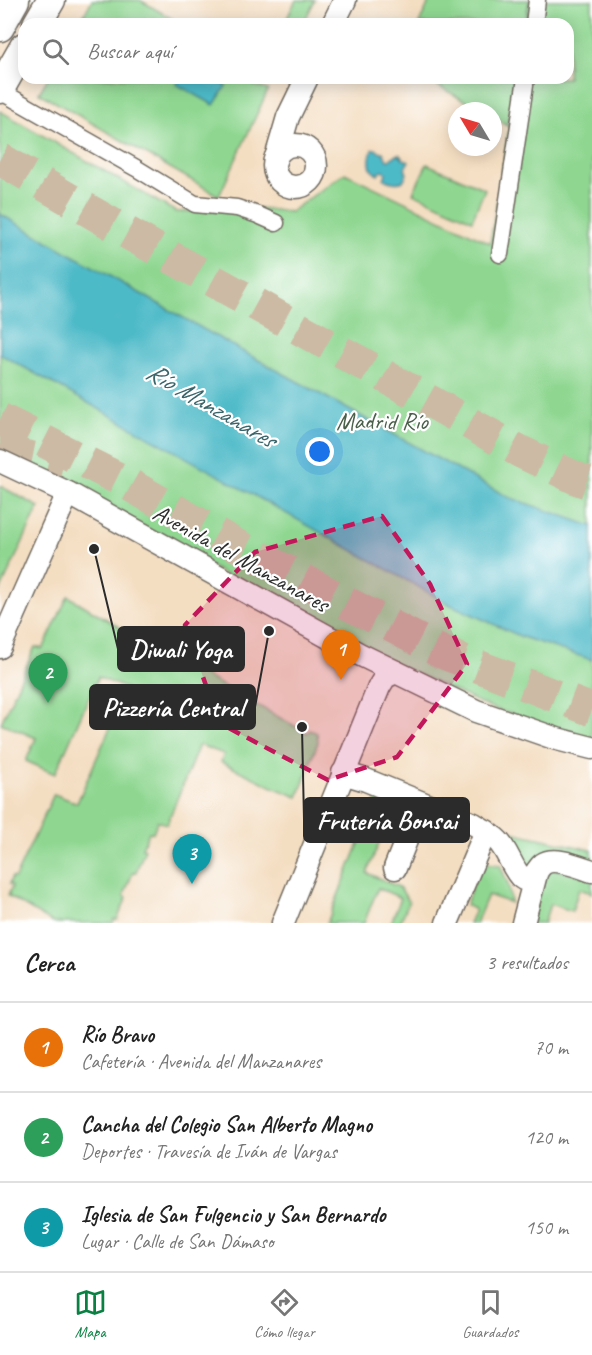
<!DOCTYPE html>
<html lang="es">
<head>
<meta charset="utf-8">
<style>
  body { margin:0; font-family:Caveat,sans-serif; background:#f6f6f6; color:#222 }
  .compass { position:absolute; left:448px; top:102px; width:54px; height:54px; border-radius:50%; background:#fff; box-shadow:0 3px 15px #0003; rotate:308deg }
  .you { position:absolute; left:320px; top:452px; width:21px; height:21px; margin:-15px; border:4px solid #fff; border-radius:50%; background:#1a73e8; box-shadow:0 0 0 9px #1a73e833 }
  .badge { display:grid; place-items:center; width:39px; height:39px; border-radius:50%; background:#0b8043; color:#fff; font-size:20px; font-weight:700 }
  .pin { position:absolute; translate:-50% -50px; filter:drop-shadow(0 2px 3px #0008) }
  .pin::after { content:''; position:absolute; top:32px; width:21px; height:18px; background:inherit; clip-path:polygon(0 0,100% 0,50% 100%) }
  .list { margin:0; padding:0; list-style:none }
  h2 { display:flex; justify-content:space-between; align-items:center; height:78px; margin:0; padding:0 24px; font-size:26px }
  h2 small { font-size:20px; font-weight:400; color:#767676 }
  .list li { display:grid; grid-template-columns:39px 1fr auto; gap:18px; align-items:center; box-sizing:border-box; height:90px; padding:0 24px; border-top:2px solid #e0e0e0 }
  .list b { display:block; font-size:22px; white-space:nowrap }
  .list p { margin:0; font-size:20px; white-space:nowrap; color:#767676 }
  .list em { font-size:20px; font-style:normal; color:#767676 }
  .icon { flex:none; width:33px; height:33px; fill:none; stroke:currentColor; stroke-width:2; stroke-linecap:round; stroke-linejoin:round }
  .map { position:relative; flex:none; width:592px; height:923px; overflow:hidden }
  .search { position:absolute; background:#fff; box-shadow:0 3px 15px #0003; left:18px; right:18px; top:18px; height:66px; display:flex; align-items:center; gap:15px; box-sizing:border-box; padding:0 21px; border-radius:18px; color:#767676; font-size:22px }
  .sheet { height:348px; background:#fff }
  nav { display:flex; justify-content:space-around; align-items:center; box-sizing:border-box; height:84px; border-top:2px solid #e0e0e0; background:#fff; font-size:16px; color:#767676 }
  nav a { display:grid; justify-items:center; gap:3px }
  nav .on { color:#0b8043 }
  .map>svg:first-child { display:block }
  .green { fill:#8fd791; stroke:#5d815e; stroke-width:1.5 }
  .water { fill:#4dbac8; stroke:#3c727a; stroke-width:1.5 }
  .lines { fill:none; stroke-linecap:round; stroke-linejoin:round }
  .motorway-tunnel { stroke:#ccbaa4; stroke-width:33; stroke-dasharray:33 16; stroke-linecap:butt }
  .pedestrian-casing { stroke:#716a60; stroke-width:19 }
  .minor-casing { stroke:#716a60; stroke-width:25 }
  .tertiary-casing { stroke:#716a60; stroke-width:31 }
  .pedestrian { stroke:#fff; stroke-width:16 }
  .minor { stroke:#fff; stroke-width:22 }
  .tertiary { stroke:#fff; stroke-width:28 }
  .marked { fill:#c2185b; fill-opacity:0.2; stroke:#c2185b; stroke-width:4.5; stroke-dasharray:12 8; stroke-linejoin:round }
  .labels { text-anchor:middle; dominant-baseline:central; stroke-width:4.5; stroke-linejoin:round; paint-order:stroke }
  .park-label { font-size:24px; fill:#495f4a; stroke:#fff }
  .street-label { font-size:24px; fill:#2b2b2b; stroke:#fff }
  .water-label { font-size:26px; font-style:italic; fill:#39646a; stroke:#fff }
  .leader { fill:none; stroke:#2b2b2b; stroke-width:2 }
  .callout-dot { fill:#2b2b2b; stroke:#fff; stroke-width:2 }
  .callout { fill:#2b2b2b; stroke:#2b2b2b; stroke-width:2 }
  .callout-label { font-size:26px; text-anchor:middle; font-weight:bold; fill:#fff }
</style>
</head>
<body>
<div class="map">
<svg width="592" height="923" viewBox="0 0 592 923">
  <rect width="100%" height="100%" fill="#fff"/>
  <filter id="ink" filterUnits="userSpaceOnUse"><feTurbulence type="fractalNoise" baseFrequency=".0167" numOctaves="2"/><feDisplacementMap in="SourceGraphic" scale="12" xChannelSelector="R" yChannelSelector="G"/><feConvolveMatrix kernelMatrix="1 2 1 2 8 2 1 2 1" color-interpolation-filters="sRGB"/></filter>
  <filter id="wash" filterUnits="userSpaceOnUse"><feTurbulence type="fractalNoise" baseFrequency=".008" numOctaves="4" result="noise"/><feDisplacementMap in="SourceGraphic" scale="24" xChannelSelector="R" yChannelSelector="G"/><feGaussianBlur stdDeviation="1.35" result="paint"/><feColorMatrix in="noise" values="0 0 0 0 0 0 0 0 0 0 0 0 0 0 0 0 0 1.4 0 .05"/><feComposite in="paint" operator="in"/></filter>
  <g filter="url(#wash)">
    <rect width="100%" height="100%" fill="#f4dec2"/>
    <g class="green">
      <polygon points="92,0 140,0 181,24 79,24"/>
      <polygon points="296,0 315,0 303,24 284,24"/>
      <polygon points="430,0 529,0 525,24 419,24"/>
      <polygon points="530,0 592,0 592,740 489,707 361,648 0,453 0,111 176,212 258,208 290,212 345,173 490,243 517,78 568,78 568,24 526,24"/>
      <polygon points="48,78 244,78 253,85 268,90 219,196 39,93"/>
      <polygon points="424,78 515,78 507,125 493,117 493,111 483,111"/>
      <polygon points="427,164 485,189 472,220 413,193"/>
      <polygon points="0,486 39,507 0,591"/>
      <polygon points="68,596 148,644 307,733 310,730 317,733 318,742 298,797 275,788 221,762 224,754 199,745 167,824 157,821 153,833 149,832 142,848 145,849 136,872 133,872 124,895 127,897 117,920 114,919 113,923 53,923 8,896 12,886 9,884 12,877 15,878 54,794 77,803 127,689 98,677 55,774 26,761 36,738 1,723 35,647 43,649"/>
      <polygon points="377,799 393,808 367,873 399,887 409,901 400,923 391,923 401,898 378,888 364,923 327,923"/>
      <polygon points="494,828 592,850 592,865 527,874"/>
      <polygon points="485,863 500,865 508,884 511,903 488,895 476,923 469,923 475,910 466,905 476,875"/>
      <polygon points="547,868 592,877 592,893 579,889 572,911 550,904 544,923 528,923"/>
    </g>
    <g class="water">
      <polygon points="180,78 212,78 226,86 214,105 176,84"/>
      <path d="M373,149H376L379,152H383L387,160H389L393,157L399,154L403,159L409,161L405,168L407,174L403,181C398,184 389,182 384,179L386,173L384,170L380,171L378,175C368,170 368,159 373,149Z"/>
      <polygon points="0,214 242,351 508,497 592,526 592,660 522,637 449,604 0,354"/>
    </g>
  </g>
  <g filter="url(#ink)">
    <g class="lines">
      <g class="motorway-tunnel">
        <polyline points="0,159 124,231 521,452 578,479 592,484"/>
        <polyline points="0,419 123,481 236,545 441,652 592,710"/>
        <polyline points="0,453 8,453 63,464"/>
      </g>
      <defs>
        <g id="pedestrian">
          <polyline points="534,24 537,0"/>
          <polyline points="0,91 136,168 195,204 237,208 258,215 276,223"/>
          <polyline points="500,254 526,78"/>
        </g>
        <g id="minor">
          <polyline points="333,24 345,0"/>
          <circle cx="295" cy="166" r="21"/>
          <polyline points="276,158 288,117 307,78"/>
          <polyline points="0,461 68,493 359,654 476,711 557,739 592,748"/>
          <polyline points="0,647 68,493"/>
          <path d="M343,773L366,780L474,824C482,829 491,834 498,841C508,851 513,871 522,878C526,881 526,880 531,880C535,875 538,868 543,864C554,856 580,867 592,871"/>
          <polyline points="395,868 421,803"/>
          <polyline points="283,923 379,687 385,677 396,672"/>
          <polyline points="447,923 486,831"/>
          <polyline points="523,923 536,874"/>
        </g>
        <g id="tertiary">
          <polyline points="37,24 51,0"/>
          <polyline points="0,27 15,0"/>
          <polyline points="0,89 24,47"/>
        </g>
      </defs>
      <use href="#pedestrian" class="pedestrian-casing"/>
      <use href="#minor" class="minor-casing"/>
      <use href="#tertiary" class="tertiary-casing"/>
      <use href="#pedestrian" class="pedestrian"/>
      <use href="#minor" class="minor"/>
      <use href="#tertiary" class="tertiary"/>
    </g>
  </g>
  <path class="marked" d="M382,516L430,584L467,664L397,757L328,780L219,723L185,625L255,552Z"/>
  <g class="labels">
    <g class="park-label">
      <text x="382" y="421">Madrid Río</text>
    </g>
    <g class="street-label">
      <text transform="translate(241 558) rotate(29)">Avenida del Manzanares</text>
    </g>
    <g class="water-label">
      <text transform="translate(211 405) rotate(30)">Río Manzanares</text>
    </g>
  </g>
  <path class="leader" d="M94 549L118 649M269 631L255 707M302 727L304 820"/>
  <g class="callout-dot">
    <circle cx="94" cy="549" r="6"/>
    <circle cx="269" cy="631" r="6"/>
    <circle cx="302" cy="727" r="6"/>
  </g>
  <g class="callout">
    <rect x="118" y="627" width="126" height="44" rx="6"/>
    <rect x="90" y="685" width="165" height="44" rx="6"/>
    <rect x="304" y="798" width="165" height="44" rx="6"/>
  </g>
  <g class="callout-label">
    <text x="181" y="658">Diwali Yoga</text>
    <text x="173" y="716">Pizzería Central</text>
    <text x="387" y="829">Frutería Bonsai</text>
  </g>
</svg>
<svg class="compass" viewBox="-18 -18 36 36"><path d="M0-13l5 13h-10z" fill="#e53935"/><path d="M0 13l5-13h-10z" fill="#767676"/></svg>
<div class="you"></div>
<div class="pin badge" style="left:341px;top:680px;background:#e8710a">1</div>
<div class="pin badge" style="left:48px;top:703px;background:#2e9e5b">2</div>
<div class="pin badge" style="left:192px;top:884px;background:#0f9aa8">3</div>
<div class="search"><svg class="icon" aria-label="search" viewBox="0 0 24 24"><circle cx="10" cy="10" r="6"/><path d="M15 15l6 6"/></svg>Buscar aquí</div>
</div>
<section class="sheet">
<h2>Cerca<small>3 resultados</small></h2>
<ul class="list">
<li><span class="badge" style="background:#e8710a">1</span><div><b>Río Bravo</b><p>Cafetería · Avenida del Manzanares</p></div><em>70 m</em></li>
<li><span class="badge" style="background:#2e9e5b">2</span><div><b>Cancha del Colegio San Alberto Magno</b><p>Deportes · Travesía de Iván de Vargas</p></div><em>120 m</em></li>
<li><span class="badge" style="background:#0f9aa8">3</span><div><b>Iglesia de San Fulgencio y San Bernardo</b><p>Lugar · Calle de San Dámaso</p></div><em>150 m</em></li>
</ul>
</section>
<nav>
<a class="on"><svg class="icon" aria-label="map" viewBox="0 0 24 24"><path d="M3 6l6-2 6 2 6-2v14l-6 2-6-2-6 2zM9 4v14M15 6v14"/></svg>Mapa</a>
<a><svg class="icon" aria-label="directions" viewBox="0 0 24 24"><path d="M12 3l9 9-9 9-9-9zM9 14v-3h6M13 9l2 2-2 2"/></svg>Cómo llegar</a>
<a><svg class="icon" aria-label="saved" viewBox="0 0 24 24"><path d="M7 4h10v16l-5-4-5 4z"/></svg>Guardados</a>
</nav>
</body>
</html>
